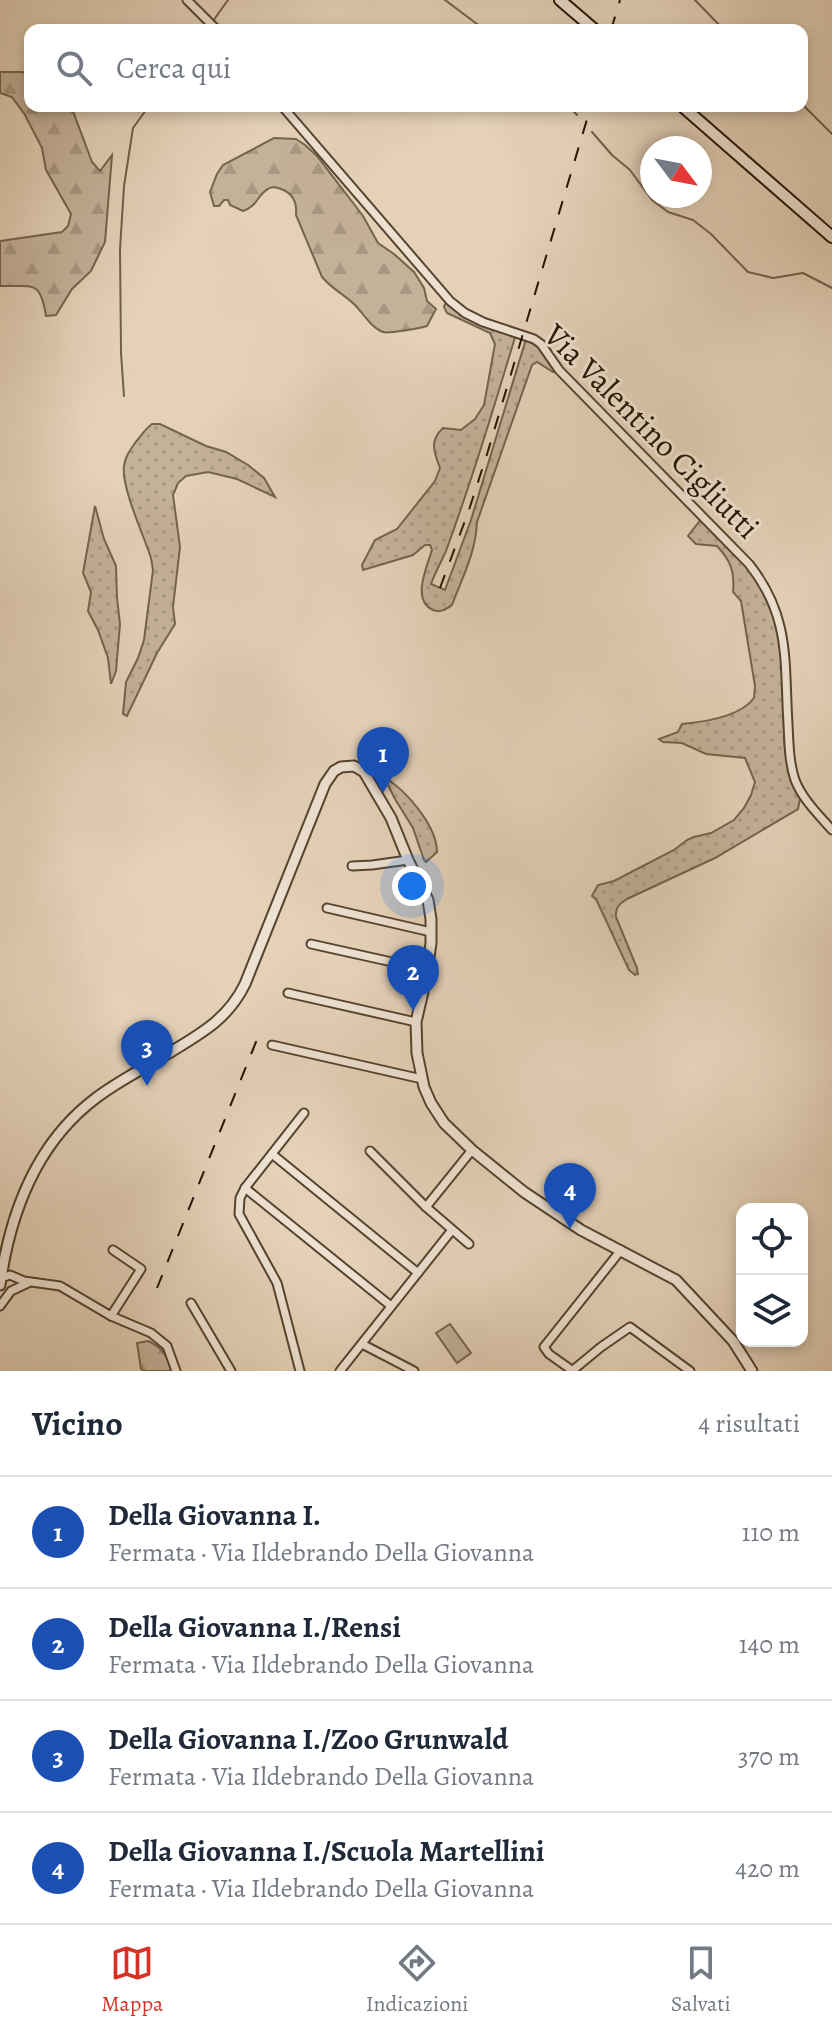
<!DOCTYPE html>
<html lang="it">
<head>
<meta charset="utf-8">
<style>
  body { margin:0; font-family:Alegreya,serif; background:#f6f6f7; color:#1f2937 }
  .controls { position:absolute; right:24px; bottom:24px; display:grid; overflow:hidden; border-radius:16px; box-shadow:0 4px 12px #0003 }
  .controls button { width:72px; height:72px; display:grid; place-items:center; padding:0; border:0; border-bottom:2px solid #e0e1e3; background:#fff; color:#1f2937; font:40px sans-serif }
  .compass { position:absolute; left:640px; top:136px; width:72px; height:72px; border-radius:50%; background:#fff; box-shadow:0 4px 12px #0003; rotate:122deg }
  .you { position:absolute; left:412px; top:886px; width:28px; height:28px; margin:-20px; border:6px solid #fff; border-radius:50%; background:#1a73e8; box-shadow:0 0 0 12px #1a73e833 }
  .badge { display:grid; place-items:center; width:52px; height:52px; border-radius:50%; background:#d93025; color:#fff; font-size:26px; font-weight:700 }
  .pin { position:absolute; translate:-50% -66px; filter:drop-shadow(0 2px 4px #0008) }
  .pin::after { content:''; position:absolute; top:42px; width:28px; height:24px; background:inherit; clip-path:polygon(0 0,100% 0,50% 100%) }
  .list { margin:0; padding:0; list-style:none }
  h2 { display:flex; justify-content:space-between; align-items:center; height:104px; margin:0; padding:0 32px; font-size:34px }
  h2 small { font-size:26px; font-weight:400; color:#747a83 }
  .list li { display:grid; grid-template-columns:52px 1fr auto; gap:24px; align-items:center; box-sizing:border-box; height:112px; padding:0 32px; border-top:2px solid #e0e1e3 }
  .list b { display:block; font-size:30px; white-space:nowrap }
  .list p { margin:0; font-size:26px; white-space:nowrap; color:#747a83 }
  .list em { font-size:26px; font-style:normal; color:#747a83 }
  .icon { flex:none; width:44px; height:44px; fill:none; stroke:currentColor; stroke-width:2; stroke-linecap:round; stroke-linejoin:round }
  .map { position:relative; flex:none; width:832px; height:1371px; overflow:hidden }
  .search { position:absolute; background:#fff; box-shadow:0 4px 12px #0003; left:24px; right:24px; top:24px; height:88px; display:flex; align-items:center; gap:20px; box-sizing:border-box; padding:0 28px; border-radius:16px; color:#747a83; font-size:30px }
  .sheet { height:552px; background:#fff }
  nav { display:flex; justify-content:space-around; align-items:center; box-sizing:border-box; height:112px; border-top:2px solid #e0e1e3; background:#fff; font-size:22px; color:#747a83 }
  nav a { display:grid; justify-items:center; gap:4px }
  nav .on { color:#d93025 }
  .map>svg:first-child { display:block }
  .grass { fill:url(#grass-dots); stroke:#75634c; stroke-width:2 }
  .forest { fill:url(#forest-firs); stroke:#75634c; stroke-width:2 }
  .pitch { fill:#c4b199; stroke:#75634c; stroke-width:2 }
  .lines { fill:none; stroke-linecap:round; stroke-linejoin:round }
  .stream { stroke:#715f49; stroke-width:2 }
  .minor-casing { stroke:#56442e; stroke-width:11 }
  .tertiary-casing { stroke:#56442e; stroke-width:13 }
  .secondary-casing { stroke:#261500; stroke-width:14 }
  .minor { stroke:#ede1d1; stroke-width:7 }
  .tertiary { stroke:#ede1d1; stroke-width:9 }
  .secondary { stroke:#ede1d1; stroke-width:10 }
  .rail { stroke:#261500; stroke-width:2; stroke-dasharray:14 14; stroke-linecap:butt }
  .labels { text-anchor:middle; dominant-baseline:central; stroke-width:6; stroke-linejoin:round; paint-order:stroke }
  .street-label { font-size:32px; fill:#261500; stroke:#ede1d1 }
</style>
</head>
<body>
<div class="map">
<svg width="832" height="1371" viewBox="0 0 832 1371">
  <defs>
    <pattern id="grass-dots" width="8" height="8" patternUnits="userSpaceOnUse" patternTransform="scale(2)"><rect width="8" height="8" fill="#c4b199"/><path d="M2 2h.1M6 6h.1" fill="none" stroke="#a89782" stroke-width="1.8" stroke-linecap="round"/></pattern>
    <pattern id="forest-firs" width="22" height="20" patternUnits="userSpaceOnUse" patternTransform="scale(2)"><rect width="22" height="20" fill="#c4b199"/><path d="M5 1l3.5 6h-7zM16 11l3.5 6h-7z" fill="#a89782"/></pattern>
  </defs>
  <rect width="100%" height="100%" fill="#e4d1b8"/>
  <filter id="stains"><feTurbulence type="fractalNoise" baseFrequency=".0025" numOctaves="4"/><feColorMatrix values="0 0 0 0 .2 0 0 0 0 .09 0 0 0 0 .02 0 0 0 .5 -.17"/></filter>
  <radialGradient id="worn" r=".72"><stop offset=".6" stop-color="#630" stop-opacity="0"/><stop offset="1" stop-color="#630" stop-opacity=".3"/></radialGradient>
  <g class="grass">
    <path d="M446,302C467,319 489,330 516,334C494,407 472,480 446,551C441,562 435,573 431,584L445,590L471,520L526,339L540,348L555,371L553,372L537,362L532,365L477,522C476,552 462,578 452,605C446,609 441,613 433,610C411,600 427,567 432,550L430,545H425L413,555L363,570L362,565L375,540L397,529L435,481L440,468C434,452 429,441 443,428L461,430L475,419L484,405L495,344L490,333L447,313L444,307Z"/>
    <path d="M152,424H160L206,446L226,452L248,465L264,478L275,497L237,479L208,472L186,476L178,483L173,495L180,547L173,607L175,624L157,653L127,716L123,714L126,682L138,658L144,640L153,570L151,558C144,536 121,487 124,466C125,457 130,450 135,443C141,436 145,429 152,424Z"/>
    <polygon points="95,506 104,539 116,566 117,598 120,624 116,671 111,684 108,658 98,630 88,611 91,592 83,573"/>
    <path d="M702,518C730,547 761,576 776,616C797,674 768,744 800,799L798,809L715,858L627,899C619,904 615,908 616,917L637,968L638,974L635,975L629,970L596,899L592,896L598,885L614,881L674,850L687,840L694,837L711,833L734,820L744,808L751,795L755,782L745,758L706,754L682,743L663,742L659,739L678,732L682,724C704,722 740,717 754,698L755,686L741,601L733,592C735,572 731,561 717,546L696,544L688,536Z"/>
    <path d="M384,777C406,790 437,826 437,852L426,862L424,860L413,828L395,799Z"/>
  </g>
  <g class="forest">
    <path d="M0,72H22L30,75V106H71L92,162L100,171L112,155L105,242L91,271L72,289L56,315L46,316C40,279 34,287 0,286V241L62,232L68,226L71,214L46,170L42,148L25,115L12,97L0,93Z"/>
    <path d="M274,138L296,139L305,145L317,156L363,216L378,243L394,254L414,272L424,288L427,301L436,309L427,326C421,328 388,334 383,332C372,328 364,315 356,306C345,295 332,289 322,277L296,215C297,203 293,193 281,189C276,187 272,186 268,189C257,195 258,206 243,211L230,205L228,200H224L219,206H214L210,192L217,174L223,165Z"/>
    <path d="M148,1341C160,1346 170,1358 173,1371H144L141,1369L137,1343Z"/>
  </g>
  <polygon class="pitch" points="450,1324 471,1353 457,1363 436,1333"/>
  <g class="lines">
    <g class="stream">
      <polyline points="445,0 485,30"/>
      <polyline points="695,0 724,30"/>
      <polyline points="213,21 228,0"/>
      <polyline points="802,104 832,134"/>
      <polyline points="569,106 577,115"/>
      <polyline points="592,132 612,155 630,170 652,200 668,212 693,220 711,234 748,272 773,278 803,273 832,288"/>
      <polyline points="124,396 121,353 120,249 124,186 133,128 149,106"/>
    </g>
    <defs>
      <g id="minor">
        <polyline points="187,0 217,30"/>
        <path d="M282,106L450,301L465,313L483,322L534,339L541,344L559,370L749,564C791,617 784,661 788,724C789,743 789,762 795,780C803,800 818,814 832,830"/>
        <polyline points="352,866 372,865 408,860"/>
        <polyline points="327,908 431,932"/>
        <polyline points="311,944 428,970"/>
        <polyline points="288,993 416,1022"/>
        <polyline points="272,1045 422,1079"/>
        <polyline points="370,1151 426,1207 469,1244"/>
        <polyline points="272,1154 418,1273"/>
        <polyline points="245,1188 391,1306"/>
        <polyline points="426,1207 472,1150"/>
        <polyline points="1,1278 10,1275 24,1281 60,1286 111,1316 151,1333 167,1346 176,1371"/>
        <polyline points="191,1303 231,1371"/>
        <polyline points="0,1306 11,1291 28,1283"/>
        <polyline points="111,1316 141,1269 113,1250"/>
        <polyline points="362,1344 414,1371"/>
        <polyline points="300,1371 277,1283 239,1214 240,1198 245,1188 304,1113"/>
        <polyline points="340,1371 452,1230"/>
        <polyline points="572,1371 601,1347 630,1327 690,1371"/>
        <polyline points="573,1371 549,1354 544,1347 621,1250"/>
      </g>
      <path id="tertiary" d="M0,1285C10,1213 36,1143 96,1098C117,1082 141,1070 164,1056C198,1035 227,1021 245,984L325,784L334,771L341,767L354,766L364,772L391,818L408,860L428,900L431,919V943L426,979L416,1022L417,1053L424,1087L431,1103L444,1123L472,1150L524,1192L581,1230L676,1280L733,1341L752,1371"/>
      <g id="secondary">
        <polyline points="560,0 595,30"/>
        <polyline points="682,106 832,237"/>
      </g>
    </defs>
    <use href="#minor" class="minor-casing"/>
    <use href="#tertiary" class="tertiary-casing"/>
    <use href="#secondary" class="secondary-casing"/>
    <use href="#minor" class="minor"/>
    <use href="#tertiary" class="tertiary"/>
    <use href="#secondary" class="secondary"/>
    <g class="rail">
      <polyline points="611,30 620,0"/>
      <polyline points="440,588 469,510 488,451 591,106"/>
      <polyline points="157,1288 258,1037"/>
    </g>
  </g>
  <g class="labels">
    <g class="street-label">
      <text transform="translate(652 431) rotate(45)">Via Valentino Cigliutti</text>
    </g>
  </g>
  <rect width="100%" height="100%" filter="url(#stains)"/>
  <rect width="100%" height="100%" fill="url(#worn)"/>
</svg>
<div class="controls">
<button><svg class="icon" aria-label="locate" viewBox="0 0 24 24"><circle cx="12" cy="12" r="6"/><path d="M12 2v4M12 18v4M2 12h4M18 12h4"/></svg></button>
<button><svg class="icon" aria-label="layers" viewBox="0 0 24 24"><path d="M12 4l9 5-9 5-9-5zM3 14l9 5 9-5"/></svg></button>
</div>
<svg class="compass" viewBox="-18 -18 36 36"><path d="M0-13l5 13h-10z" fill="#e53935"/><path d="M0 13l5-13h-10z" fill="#747a83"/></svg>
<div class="you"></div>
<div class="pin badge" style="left:383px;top:793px;background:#1a4fb4">1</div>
<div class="pin badge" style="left:413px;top:1011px;background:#1a4fb4">2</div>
<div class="pin badge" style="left:147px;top:1086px;background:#1a4fb4">3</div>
<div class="pin badge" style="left:570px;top:1229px;background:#1a4fb4">4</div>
<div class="search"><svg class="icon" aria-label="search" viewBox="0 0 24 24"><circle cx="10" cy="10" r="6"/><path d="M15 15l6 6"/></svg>Cerca qui</div>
</div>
<section class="sheet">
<h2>Vicino<small>4 risultati</small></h2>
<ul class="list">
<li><span class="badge" style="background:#1a4fb4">1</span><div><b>Della Giovanna I.</b><p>Fermata · Via Ildebrando Della Giovanna</p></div><em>110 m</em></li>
<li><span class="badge" style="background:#1a4fb4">2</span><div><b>Della Giovanna I./Rensi</b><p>Fermata · Via Ildebrando Della Giovanna</p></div><em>140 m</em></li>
<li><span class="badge" style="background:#1a4fb4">3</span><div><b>Della Giovanna I./Zoo Grunwald</b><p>Fermata · Via Ildebrando Della Giovanna</p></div><em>370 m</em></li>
<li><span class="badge" style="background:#1a4fb4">4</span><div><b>Della Giovanna I./Scuola Martellini</b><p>Fermata · Via Ildebrando Della Giovanna</p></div><em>420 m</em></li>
</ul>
</section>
<nav>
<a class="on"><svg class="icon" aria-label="map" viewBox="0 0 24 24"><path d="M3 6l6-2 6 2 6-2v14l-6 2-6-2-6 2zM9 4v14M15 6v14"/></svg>Mappa</a>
<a><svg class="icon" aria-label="directions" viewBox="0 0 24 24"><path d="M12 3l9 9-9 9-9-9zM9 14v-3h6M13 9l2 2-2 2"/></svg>Indicazioni</a>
<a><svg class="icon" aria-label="saved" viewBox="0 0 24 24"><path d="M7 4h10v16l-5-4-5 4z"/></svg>Salvati</a>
</nav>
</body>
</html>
